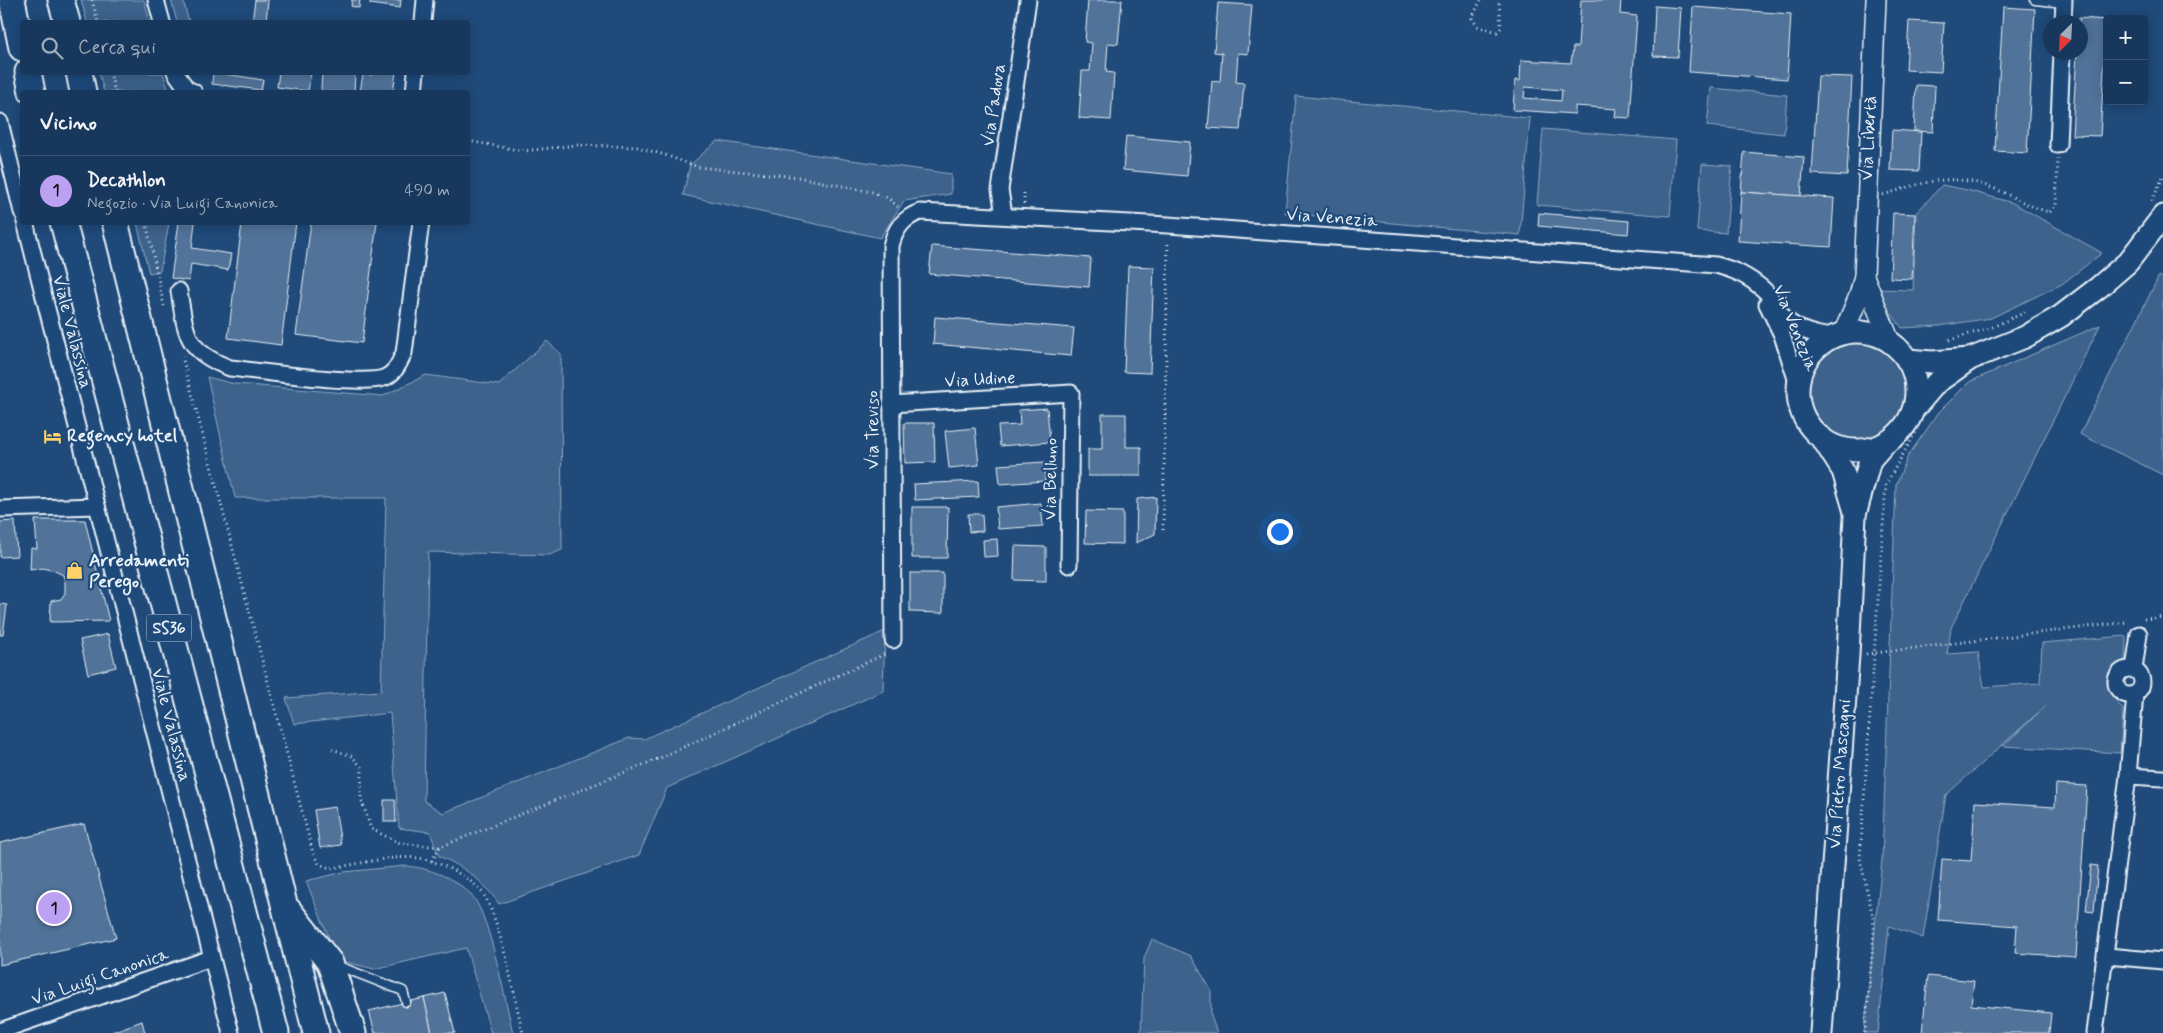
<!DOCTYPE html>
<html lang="it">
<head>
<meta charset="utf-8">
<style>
  body { margin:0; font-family:Mynerve,sans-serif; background:#203f62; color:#f1f3f6 }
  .controls { position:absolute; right:15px; top:15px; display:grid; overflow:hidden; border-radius:5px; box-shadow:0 2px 12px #0003 }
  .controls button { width:45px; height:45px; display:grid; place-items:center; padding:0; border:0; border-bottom:1px solid #365272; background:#17385c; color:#f1f3f6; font:25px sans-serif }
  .compass { position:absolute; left:2043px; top:15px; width:45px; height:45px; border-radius:50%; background:#17385c; box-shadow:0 2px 12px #0003; rotate:204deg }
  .you { position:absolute; left:1279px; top:531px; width:18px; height:18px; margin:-12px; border:4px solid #fff; border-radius:50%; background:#1a73e8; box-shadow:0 0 0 8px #1a73e833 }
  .badge { display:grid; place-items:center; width:32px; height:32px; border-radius:50%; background:#bca0f2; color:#111; font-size:16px; font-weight:700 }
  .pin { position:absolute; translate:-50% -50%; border:2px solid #fff; box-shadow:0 1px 5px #0006 }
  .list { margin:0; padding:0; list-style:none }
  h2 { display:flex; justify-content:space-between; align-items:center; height:65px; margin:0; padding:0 20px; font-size:21px }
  h2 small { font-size:16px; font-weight:400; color:#9eacbb }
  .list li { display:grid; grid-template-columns:32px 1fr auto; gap:15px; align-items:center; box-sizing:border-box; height:70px; padding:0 20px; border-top:1px solid #365272 }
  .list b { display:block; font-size:19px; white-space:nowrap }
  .list p { margin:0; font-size:16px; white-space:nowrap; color:#9eacbb }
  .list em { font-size:16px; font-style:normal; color:#9eacbb }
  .icon { flex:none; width:28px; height:28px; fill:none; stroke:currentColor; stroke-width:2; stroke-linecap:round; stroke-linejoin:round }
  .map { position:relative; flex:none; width:2163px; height:1033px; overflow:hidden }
  .search { position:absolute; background:#17385c; box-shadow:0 2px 12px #0003; left:20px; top:20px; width:450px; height:55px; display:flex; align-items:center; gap:12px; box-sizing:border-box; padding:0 18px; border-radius:5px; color:#9eacbb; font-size:19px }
  .panel { position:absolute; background:#17385c; box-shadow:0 2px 12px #0003; left:20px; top:90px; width:450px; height:135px; border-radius:5px }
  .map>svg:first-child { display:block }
  .green { fill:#3c628c; stroke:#92aac2 }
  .building { fill:#517399; stroke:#e8f1f8; fill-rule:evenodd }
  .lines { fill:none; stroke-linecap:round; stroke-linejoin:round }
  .service-casing { stroke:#e8f1f8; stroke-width:11 }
  .minor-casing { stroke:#e8f1f8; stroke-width:19 }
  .tertiary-casing { stroke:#e8f1f8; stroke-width:22 }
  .secondary-casing { stroke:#e8f1f8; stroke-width:25 }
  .trunk-casing { stroke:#e8f1f8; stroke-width:29 }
  .path { stroke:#e8f1f8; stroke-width:3; stroke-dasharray:1 4; stroke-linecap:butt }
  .service { stroke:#1f4a7a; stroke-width:8 }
  .minor { stroke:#1f4a7a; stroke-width:15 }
  .tertiary { stroke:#1f4a7a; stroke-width:19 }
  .secondary { stroke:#1f4a7a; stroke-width:21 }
  .trunk { stroke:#1f4a7a; stroke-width:25 }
  .labels { text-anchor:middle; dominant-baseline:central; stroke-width:4.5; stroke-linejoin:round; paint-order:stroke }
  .shield { fill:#1f4a7a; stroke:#acbfd2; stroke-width:1 }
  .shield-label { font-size:16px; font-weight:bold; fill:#e8f1f8 }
  .street-label { font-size:18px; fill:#e8f1f8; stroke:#1f4a7a }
  .poi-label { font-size:18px; font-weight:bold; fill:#e8f1f8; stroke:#1f4a7a; text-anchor:start }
</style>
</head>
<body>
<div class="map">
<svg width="2163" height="1033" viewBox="0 0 2163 1033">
  <rect width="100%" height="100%" fill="#1f4a7a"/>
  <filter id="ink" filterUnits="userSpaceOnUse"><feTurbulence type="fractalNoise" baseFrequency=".02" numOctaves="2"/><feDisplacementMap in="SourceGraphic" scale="10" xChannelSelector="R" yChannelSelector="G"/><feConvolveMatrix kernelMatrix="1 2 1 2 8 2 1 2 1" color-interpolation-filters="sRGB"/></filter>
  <g filter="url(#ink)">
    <g class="green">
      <polygon points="81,0 144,0 150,22 87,22"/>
      <polygon points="171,0 183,0 189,22 177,22"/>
      <polygon points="99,73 163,73 169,92 104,92"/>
      <polygon points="1711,88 1787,95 1784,134 1707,126"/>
      <polygon points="1296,96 1530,118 1520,235 1285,213"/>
      <polygon points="1543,129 1676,140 1670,216 1537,205"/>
      <polygon points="717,141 951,174 951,194 904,201 880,238 683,195 690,165"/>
      <polygon points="1702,164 1732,166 1726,233 1697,231"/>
      <polygon points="1942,185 1967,190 2013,203 2102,253 2062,284 1991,318 1939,326 1902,328 1888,309 1881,308 1876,289 1913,290 1916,213"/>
      <polygon points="137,223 169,223 160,271 149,273"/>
      <polygon points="2159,276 2163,278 2163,475 2080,434"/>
      <path d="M2100,325L1951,628L1947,654L1978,652L1984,687L2040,683L2042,643L2126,636L2125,660C2094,674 2109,691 2123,710L2120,753L2003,746L2048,704L1946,795L1923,938L1889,926L1878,1033H1864L1882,860L1896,485L1908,456L1939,412L1969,382Z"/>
      <path d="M547,341L561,354L562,550L549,555L428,552L424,801L443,813L629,738L644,739L885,631L883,691L667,788L639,855L499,904C481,879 467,869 439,856L430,832L399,828L390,713L294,724L286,698L381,691L386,498H235L207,377L235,384L383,396L426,375L499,385Z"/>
      <circle cx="1857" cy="392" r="50"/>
      <path d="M405,866C428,867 458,879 473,897C490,917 506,1004 513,1033H491L466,948L374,969L338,960L306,881L344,872Z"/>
      <polygon points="1152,939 1191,956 1211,990 1211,1016 1217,1033 1141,1033 1144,958"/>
    </g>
    <g class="building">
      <polygon points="255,0 268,0 266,22 252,22"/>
      <polygon points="352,0 360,0 359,8 351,6"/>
      <polygon points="370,0 401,0 400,8 370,4"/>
      <polygon points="1088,0 1122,0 1118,44 1108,43 1106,72 1114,73 1111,120 1079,118 1082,71 1090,71 1092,43 1085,42"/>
      <path d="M1581,0H1621L1620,14L1637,16L1630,118L1615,117L1616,109L1575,106V114L1513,110L1515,80L1520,81L1521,60L1571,63L1573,47H1578ZM1525,87L1562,90L1561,101L1524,98Z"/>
      <polygon points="1218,3 1252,5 1248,54 1238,53 1236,82 1244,83 1240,130 1208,128 1212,81 1220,82 1222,53 1214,52"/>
      <polygon points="1655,6 1681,8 1678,57 1653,56"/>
      <polygon points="1693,7 1791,14 1787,79 1689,72"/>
      <polygon points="2003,7 2035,9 2027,153 1995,151"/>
      <polygon points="2079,18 2107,20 2100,136 2072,135 2077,52 2080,52"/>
      <polygon points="1909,21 1944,23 1941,72 1906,70"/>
      <polygon points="213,72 263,80 261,90 212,84"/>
      <polygon points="279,72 311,72 308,91 277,87"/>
      <polygon points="322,72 355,72 354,92 324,92 321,89"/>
      <polygon points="372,72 396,72 393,92 360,92 363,74 372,75"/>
      <polygon points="1818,76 1852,77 1847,176 1812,174"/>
      <polygon points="1916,85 1935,86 1933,132 1914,131"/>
      <polygon points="1892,130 1921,132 1919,171 1890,170"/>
      <polygon points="1126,136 1190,142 1187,176 1123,170"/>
      <polygon points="1744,152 1804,157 1801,196 1741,192"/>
      <polygon points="1741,192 1834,198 1831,247 1738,241"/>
      <polygon points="1539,213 1629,221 1628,234 1538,226"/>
      <polygon points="1893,213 1915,214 1912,279 1890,278"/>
      <polygon points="179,222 195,222 192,248 231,254 228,270 191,264 189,281 171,278"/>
      <polygon points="248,222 296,222 281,345 228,338 242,223"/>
      <polygon points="311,222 377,222 362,343 296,335"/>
      <polygon points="932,246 1091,258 1089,287 929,274"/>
      <polygon points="1128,266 1154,267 1150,373 1124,372"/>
      <polygon points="935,317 1074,328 1071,356 933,344"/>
      <polygon points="1047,408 1050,442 1000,446 998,426 1020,425 1019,410"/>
      <polygon points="1102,414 1126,414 1126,447 1141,447 1141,476 1088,476 1088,449 1102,449"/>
      <polygon points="904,423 934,423 935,462 905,463"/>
      <polygon points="975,428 979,465 949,468 945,431"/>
      <polygon points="1044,462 1045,481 1000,484 998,465"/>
      <polygon points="978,481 979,497 915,500 914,484"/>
      <polygon points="1156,497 1155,534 1136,543 1137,499"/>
      <polygon points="1041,503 1043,526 998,529 996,507"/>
      <polygon points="912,507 948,507 947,558 912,558"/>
      <polygon points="1086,511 1123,512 1123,544 1085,543"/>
      <polygon points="968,514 982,514 983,531 969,532"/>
      <polygon points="35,520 85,520 109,621 50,622 51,601 61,599 65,593 65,582 63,575 55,571 42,568 30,570 31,548 37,549"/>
      <polygon points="15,521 17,556 0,557 0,522"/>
      <polygon points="997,539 998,556 984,557 983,540"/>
      <polygon points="1015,546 1046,547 1046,581 1014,580"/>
      <polygon points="910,573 943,573 943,613 910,612"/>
      <polygon points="0,604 7,605 3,635 0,635"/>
      <polygon points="108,634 116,667 88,674 80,640"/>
      <polygon points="2056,784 2087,786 2076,957 2015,953 2017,926 1938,920 1942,859 1971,861 1975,802 2055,807"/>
      <polygon points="384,800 395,800 396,822 384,822"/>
      <polygon points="335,807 341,845 320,848 314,810"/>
      <polygon points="84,824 116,938 0,965 0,843"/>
      <polygon points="2091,865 2098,866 2094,912 2086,911"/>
      <polygon points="1928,976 1974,981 1971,1005 2051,1013 2049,1033 1922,1033"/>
      <polygon points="445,993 455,1033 432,1033 424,998"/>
      <polygon points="424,998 432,1033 375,1033 369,1011"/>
      <polygon points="142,1021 145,1033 109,1033"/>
    </g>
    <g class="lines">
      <defs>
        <g id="service">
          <polyline points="2035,0 2064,3"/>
          <polyline points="336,965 403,991 406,1002"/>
        </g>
        <g id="minor">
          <polyline points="156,0 162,22"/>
          <polyline points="423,22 425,0"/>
          <polyline points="2063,22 2064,0"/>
          <polyline points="175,72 187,89 194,92"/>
          <polyline points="414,92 416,72"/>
          <polyline points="0,122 22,212"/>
          <polyline points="2058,145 2062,52"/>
          <polyline points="1004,215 1000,190 1028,0"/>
          <polyline points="25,222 231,1033"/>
          <path d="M179,291C186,334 185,351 230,368C258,371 367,387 386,377C396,372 399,363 404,353L421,222"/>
          <polyline points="1767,304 1782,335 1798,385"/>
          <polyline points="891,404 1071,393 1069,565"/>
          <polyline points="0,509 97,506"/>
          <path d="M893,640L891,246C895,229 903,218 920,212L1168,225L1716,265C1735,270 1748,276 1763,289C1771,296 1775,306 1781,314C1793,329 1814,335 1832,337"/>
          <circle cx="2129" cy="682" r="13"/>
          <polyline points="2134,669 2139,634"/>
          <polyline points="2128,776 2163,778"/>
          <polyline points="2107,956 2163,961"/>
          <polyline points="0,1031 211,958"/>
          <polyline points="2095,1033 2128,776 2135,694"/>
        </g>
        <g id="tertiary">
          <polyline points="1864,276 1891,344"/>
          <polyline points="1843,334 1859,296 1864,276 1876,0"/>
        </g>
        <g id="secondary">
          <circle cx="1857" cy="391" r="59"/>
          <polyline points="1907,360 1932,362 1970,359"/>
          <polyline points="1913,410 1936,383 1970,359 2025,337 2061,316 2099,287 2128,262 2163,216"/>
          <polyline points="1822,438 1843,471 1855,512"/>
          <polyline points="1821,1033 1848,655 1855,515 1870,460 1885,443"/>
        </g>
        <g id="trunk">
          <polyline points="12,0 22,48"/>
          <polyline points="61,0 67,22"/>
          <polyline points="28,72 32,92"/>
          <polyline points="79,72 83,92"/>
          <polyline points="63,222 276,1033"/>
          <polyline points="115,222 316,1033"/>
          <polyline points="289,911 330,963 353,1033"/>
        </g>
      </defs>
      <use href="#service" class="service-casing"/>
      <use href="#minor" class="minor-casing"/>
      <use href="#tertiary" class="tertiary-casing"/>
      <use href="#secondary" class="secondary-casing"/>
      <use href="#trunk" class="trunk-casing"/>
      <g class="path">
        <polyline points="92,0 98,22"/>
        <polyline points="1481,0 1472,18 1477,26 1497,32 1501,28 1499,0"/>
        <polyline points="110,72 115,92"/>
        <polyline points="468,141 524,151 577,145 637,147 665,155 698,167 798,177 872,192 888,198 898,207"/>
        <path d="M1883,195C1928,181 1954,171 2000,191C2016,198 2034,209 2050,212L2056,206L2058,158"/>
        <polyline points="2152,201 2163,177"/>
        <polyline points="1024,204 1024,192"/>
        <polyline points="146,222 164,306"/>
        <polyline points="1949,340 1990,328 2028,311"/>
        <path d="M182,356L313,853L319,864L330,868C358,865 389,855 417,858C437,860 468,876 481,891C500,914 515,1001 523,1033"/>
        <polyline points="1163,530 1168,240"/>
        <polyline points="2144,619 2163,617"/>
        <polyline points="1866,654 2128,622"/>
        <polyline points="332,749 352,756 362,768 361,798 371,829 400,843 440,847 660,758 887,653"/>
        <polyline points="432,861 440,847"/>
        <polyline points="1865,1033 1874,932 1873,917 1860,858 1886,484 1918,428"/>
      </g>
      <use href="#service" class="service"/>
      <use href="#minor" class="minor"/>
      <use href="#tertiary" class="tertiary"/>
      <use href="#secondary" class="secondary"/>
      <use href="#trunk" class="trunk"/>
    </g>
  </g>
  <defs>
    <symbol id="hotel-bare" viewBox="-9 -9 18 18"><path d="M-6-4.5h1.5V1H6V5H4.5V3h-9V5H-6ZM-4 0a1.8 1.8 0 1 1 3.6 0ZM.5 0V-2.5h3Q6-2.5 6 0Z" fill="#ffd166" stroke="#1f4a7a" stroke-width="2.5" paint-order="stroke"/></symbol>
    <symbol id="shop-bare" viewBox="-9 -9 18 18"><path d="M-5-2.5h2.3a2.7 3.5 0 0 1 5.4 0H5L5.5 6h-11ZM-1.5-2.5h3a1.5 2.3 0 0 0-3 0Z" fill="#ffd166" stroke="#1f4a7a" stroke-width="2.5" paint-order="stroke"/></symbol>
  </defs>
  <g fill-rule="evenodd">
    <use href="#hotel-bare" x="40" y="424" width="25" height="25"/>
    <use href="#shop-bare" x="62" y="558" width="25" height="25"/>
  </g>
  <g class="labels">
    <rect class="shield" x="146.5" y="614.5" width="45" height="27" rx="4"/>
    <g class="shield-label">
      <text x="169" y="628">SS36</text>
    </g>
    <g class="street-label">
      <text transform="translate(994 105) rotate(-82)">Via Padova</text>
      <text transform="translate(1869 138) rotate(-87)">Via Libertà</text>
      <text transform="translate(1332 218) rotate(4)">Via Venezia</text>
      <text transform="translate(1795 328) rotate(68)">Via Venezia</text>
      <text transform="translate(72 332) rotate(76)">Viale Valassina</text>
      <text transform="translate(980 380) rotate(-3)">Via Udine</text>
      <text transform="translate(873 430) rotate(-90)">Via Treviso</text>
      <text transform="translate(1051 479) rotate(-89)">Via Belluno</text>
      <text transform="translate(171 725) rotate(76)">Viale Valassina</text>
      <text transform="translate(1840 774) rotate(-86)">Via Pietro Mascagni</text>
      <text transform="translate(100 977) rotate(-19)">Via Luigi Canonica</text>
    </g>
    <g class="poi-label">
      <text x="67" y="436">Regency hotel</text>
      <text x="89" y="561">Arredamenti<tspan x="89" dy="21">Perego</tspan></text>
    </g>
  </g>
</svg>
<div class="controls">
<button>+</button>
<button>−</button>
</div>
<svg class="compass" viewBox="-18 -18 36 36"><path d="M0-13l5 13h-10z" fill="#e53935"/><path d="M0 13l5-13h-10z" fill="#9eacbb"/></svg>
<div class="you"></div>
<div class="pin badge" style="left:54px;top:908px">1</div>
<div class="search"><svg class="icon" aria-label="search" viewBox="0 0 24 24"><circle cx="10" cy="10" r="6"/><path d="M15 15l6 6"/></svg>Cerca qui</div>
<section class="panel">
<h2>Vicino<small></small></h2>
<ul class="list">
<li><span class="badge">1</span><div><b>Decathlon</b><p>Negozio · Via Luigi Canonica</p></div><em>490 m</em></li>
</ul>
</section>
</div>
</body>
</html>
